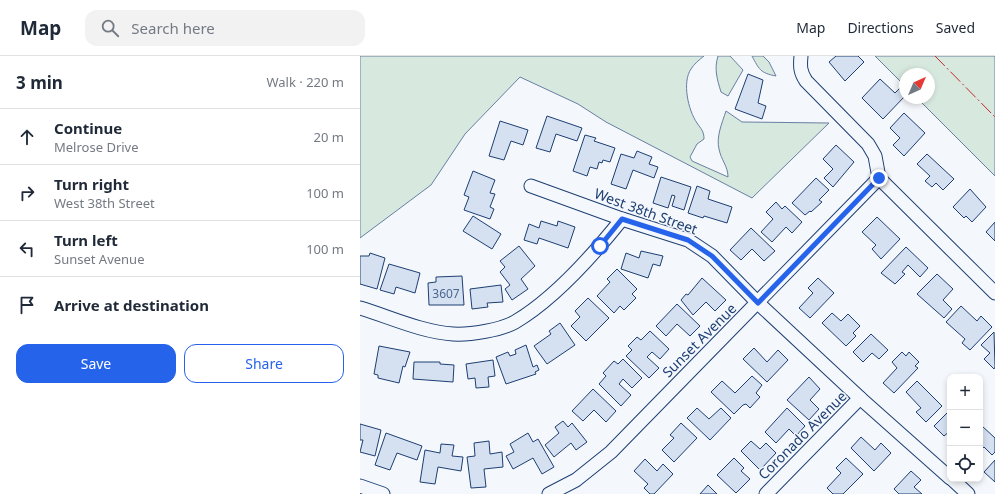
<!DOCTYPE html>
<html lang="en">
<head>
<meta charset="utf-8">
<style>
  body { margin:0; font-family:"Noto Sans",sans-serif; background:#f2f2f3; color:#1f2937 }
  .controls { position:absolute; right:12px; bottom:12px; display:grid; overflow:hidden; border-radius:8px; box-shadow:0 2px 6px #0003 }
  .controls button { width:36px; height:36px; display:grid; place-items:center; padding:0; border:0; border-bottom:1px solid #e0e1e3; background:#fff; color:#1f2937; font:20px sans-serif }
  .compass { position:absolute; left:539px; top:12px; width:36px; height:36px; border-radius:50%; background:#fff; box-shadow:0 2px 6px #0003; rotate:44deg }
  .stop { position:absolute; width:12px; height:12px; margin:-9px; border:3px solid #2563eb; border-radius:50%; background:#fff }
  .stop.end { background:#2563eb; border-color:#fff; box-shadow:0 1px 4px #0008 }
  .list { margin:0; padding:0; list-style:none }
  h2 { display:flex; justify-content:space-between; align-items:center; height:52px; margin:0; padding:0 16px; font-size:17px }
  h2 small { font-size:13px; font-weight:400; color:#747a83 }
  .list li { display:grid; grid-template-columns:26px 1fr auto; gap:12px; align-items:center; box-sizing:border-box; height:56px; padding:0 16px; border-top:1px solid #e0e1e3 }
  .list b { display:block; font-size:15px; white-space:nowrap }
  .list p { margin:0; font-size:13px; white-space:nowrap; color:#747a83 }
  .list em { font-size:13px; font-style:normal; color:#747a83 }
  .actions { display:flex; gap:8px; padding:12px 16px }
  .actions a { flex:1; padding:9px 0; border:1px solid #2563eb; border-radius:12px; text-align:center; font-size:14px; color:#2563eb }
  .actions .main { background:#2563eb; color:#fff }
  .icon { flex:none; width:22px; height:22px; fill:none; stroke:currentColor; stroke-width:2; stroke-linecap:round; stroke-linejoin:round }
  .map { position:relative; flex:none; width:635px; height:438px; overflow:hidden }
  header { display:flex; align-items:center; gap:24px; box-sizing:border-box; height:56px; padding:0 20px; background:#fff; border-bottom:1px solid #e0e1e3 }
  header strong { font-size:19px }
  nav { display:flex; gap:22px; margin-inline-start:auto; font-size:14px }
  .search { width:280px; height:36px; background:#f2f2f3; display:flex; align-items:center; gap:10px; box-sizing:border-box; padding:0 14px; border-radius:12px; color:#747a83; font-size:15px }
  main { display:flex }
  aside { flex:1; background:#fff }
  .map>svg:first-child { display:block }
  .green { fill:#d7e8df; stroke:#687fa3 }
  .building { fill:#d5e0f0; stroke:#1d3f73 }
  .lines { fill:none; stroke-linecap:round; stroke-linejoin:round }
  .minor-casing { stroke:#1d3f73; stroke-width:15 }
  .minor { stroke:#f4f7fb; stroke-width:13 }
  .power { stroke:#c62828; stroke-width:1; stroke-dasharray:14 3 2 3; stroke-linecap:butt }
  .route { stroke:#2563eb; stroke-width:5 }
  .labels { text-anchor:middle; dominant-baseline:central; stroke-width:3; stroke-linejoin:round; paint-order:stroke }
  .number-label { font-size:12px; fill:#4b6792 }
  .street-label { font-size:14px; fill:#1d3f73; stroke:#f4f7fb }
</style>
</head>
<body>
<header>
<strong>Map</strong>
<div class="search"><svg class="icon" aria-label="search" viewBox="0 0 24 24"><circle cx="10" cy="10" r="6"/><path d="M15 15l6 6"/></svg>Search here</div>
<nav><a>Map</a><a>Directions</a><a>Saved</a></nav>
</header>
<main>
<aside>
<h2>3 min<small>Walk · 220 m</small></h2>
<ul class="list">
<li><svg class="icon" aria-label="ahead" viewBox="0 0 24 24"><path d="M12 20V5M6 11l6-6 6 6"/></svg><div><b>Continue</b><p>Melrose Drive</p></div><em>20 m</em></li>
<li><svg class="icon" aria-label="right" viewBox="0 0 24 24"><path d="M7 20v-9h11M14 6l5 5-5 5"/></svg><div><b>Turn right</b><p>West 38th Street</p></div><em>100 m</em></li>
<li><svg class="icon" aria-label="left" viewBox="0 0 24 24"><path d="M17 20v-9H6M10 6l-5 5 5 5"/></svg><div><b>Turn left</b><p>Sunset Avenue</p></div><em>100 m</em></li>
<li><svg class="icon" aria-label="arrive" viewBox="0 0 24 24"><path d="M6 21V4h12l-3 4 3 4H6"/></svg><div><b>Arrive at destination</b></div></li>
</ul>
<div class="actions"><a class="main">Save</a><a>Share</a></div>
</aside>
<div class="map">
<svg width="635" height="438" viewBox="0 0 635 438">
  <rect width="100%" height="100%" fill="#f4f7fb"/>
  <g class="green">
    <path d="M0,0H344C339,4 334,8 331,13C322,26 328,54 337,67C341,73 344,75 344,83L337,88L330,101L332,105L368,121C368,110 361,104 359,93C356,81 362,67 366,55L382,66L469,67L392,142L246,66L218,48L160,21L105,78L71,129L0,182Z"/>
    <path d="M358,0H370L383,14L368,40L361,36C357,23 354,13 358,0Z"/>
    <path d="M392,0H403L409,6L416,20C400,17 399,13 392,0Z"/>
    <polygon points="515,0 635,0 635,120 557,42 569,42 569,18 545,18 545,30"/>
  </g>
  <g class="building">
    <polygon points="476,0 498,0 504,6 485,25 469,6"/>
    <polygon points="388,18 403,24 398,47 406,50 402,63 375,53"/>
    <polygon points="520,23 535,37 544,28 545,29 545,40 523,63 502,42"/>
    <polygon points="544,57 565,77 544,100 533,89 540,82 530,72"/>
    <polygon points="187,60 222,72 217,85 196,78 190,96 176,92"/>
    <polygon points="140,65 168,74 163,89 151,85 144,104 129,100"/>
    <polygon points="225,79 236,82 234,85 255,92 250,106 243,104 242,107 239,106 237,113 230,111 227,120 213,115"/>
    <polygon points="476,89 494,106 473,131 464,122 473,113 463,103"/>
    <polygon points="277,95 292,101 289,108 298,111 294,122 273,114 266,133 251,128 261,98 274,102"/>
    <polygon points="567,98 594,123 583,134 576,127 572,131 565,125 570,120 557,108"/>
    <polygon points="113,115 135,124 130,137 135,138 130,151 134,153 130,163 104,154 109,141 104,139"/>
    <polygon points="301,121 331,131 324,154 312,150 315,140 312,139 308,152 293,147"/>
    <polygon points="456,122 469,134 459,144 462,146 451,156 450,155 445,159 432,147"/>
    <polygon points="337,130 350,135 348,143 372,151 367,167 344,160 343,162 328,157"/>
    <polygon points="610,133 626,151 612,166 606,160 604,162 593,151"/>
    <polygon points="416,146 422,153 425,150 442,166 432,177 426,171 412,186 401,176 413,163 406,156"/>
    <polygon points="113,160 141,178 132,193 103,175"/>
    <polygon points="517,161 540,183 521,203 512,193 516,189 502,176"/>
    <polygon points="181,165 197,170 198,165 215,171 208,192 179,182 177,188 164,184 169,168 179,172"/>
    <polygon points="635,166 635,185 626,176"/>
    <polygon points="391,172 415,195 404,205 392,193 381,204 370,194"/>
    <polygon points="159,190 175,210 161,223 168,233 152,244 145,233 150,229 140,216 145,211 140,205"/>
    <polygon points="546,191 568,212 560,221 548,209 542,216 545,218 535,228 521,217"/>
    <polygon points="281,195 303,200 300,210 293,208 288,222 261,213 266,197 279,202"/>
    <polygon points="10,197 25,202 17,233 0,228 0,200 9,200"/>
    <polygon points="29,208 60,217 55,237 36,231 34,238 20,234"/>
    <polygon points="257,213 277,233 272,238 276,242 264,254 260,250 254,257 237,240 250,226 247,223"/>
    <polygon points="577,218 593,233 583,244 592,253 584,262 557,238"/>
    <polygon points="102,220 104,249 69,249 68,227 76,226 76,221"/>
    <polygon points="342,222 366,244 355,255 346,246 333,259 321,244 326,238 328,239"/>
    <polygon points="458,222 474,237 450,262 439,252 453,237 448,232"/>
    <polygon points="141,229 143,246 127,247 128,251 112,253 110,233"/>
    <polygon points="228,242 249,262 226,285 211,270 220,261 215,255"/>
    <polygon points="317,248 340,270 330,280 317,268 306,280 296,270"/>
    <polygon points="601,250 617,265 621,260 632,271 610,294 602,287 605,283 586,266"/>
    <polygon points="472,257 481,265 488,258 500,270 493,277 496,280 486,290 462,267"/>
    <polygon points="200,267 215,289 187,308 174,290 191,278 189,275"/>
    <polygon points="290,275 309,293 300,303 292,296 287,301 299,312 289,322 266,300 272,294 268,290 277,281 281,284"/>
    <polygon points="634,276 635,311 634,313 624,303 630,297 621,289"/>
    <polygon points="511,278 528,294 519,303 512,297 503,306 493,296"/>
    <polygon points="166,289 173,311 177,309 179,314 175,316 176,318 146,328 136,301 148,296 150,300 156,298 155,294"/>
    <polygon points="19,290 50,296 45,311 43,310 39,327 18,322 18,319 14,318"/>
    <polygon points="394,292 407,306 418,294 428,304 407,326 383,303"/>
    <polygon points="542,296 546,300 549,296 559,306 555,310 558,312 534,337 523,327 537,312 532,306"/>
    <polygon points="263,303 282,322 272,332 263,323 259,328 271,339 261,350 239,328 246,320 243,317 254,305 258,308"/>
    <polygon points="133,304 135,320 128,321 129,331 116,332 115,322 108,323 106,308"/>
    <polygon points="54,306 80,306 80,308 94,309 93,326 53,323"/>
    <polygon points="392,320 402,329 396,337 400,341 390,352 386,348 383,349 374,358 351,336 362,325 375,337"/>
    <polygon points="449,321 460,333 450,344 459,353 449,364 427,344"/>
    <polygon points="557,325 582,350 566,366 556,356 561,352 546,336"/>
    <polygon points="233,333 256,355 246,366 234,354 223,365 212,355"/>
    <polygon points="337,352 349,363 361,352 371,362 350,384 327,362"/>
    <polygon points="427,352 445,370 436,380 429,373 416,387 405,376"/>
    <polygon points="590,354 590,375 584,380 574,370"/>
    <polygon points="203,365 208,371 212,367 227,386 216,394 211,387 194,401 185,389 199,377 195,371"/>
    <polygon points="321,367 337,382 314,406 302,394 314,382 310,379"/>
    <polygon points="0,368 21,374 15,400 0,396 3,384 0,384"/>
    <polygon points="622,370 635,382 635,396 632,399 624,391 620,394 620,372"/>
    <polygon points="26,377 62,390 57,404 37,397 30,414 15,409"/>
    <polygon points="168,377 173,386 178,383 194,411 182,418 173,402 153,413 146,400 154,396 150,388"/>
    <polygon points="501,381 515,394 521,387 531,397 514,415 491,392"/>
    <polygon points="129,385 130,398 142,396 143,411 124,413 126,431 111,432 107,401 115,400 114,387"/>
    <polygon points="391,385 400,393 406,387 416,397 400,414 381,395"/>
    <polygon points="81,388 94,389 92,400 103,401 101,415 78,411 75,428 60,426 65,394 80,397"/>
    <polygon points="374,402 384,412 381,415 390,423 376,437 357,419"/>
    <polygon points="486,402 503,418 483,438 473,438 467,432 481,417 476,412"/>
    <polygon points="285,403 297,415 303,408 313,418 294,438 290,438 284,432 288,428 274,415"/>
    <polygon points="635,404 635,426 624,416"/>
    <polygon points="551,415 561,424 554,431 562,438 539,438 534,433"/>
    <polygon points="348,429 357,438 340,438"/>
  </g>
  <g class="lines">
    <defs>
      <g id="minor">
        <path d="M441,0C440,10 440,16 446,25L508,88L515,100L519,122"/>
        <polyline points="519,122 635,237"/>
        <polyline points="171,130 262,163 328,184 352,200 398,247 500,342 590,422"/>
        <path d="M0,252C30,261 62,276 93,278C110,279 141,274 155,266C194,243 234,198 262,163"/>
        <polyline points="592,423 608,438"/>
        <polyline points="0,430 23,438"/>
        <polyline points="189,438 216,424 251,396 519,122"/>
        <polyline points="406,438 500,342"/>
      </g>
    </defs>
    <use href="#minor" class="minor-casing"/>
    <use href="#minor" class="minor"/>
    <polyline class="power" points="575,0 635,61"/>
  </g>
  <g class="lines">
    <polyline class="route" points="240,190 262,163 328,184 352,200 398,247 519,122"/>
  </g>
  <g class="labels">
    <g class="number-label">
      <text x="86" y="237">3607</text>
    </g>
    <g class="street-label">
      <text transform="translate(286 155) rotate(20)">West 38th Street</text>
      <text transform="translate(339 284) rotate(-45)">Sunset Avenue</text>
      <text transform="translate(442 379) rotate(-45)">Coronado Avenue</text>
    </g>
  </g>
</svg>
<div class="controls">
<button>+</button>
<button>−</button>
<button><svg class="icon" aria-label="locate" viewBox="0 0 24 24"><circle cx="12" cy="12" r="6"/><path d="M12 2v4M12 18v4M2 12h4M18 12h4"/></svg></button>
</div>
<svg class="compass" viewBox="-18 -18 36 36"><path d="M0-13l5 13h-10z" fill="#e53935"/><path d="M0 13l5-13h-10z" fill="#747a83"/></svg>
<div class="stop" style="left:240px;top:190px"></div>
<div class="stop end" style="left:519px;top:122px"></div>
</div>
</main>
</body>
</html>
